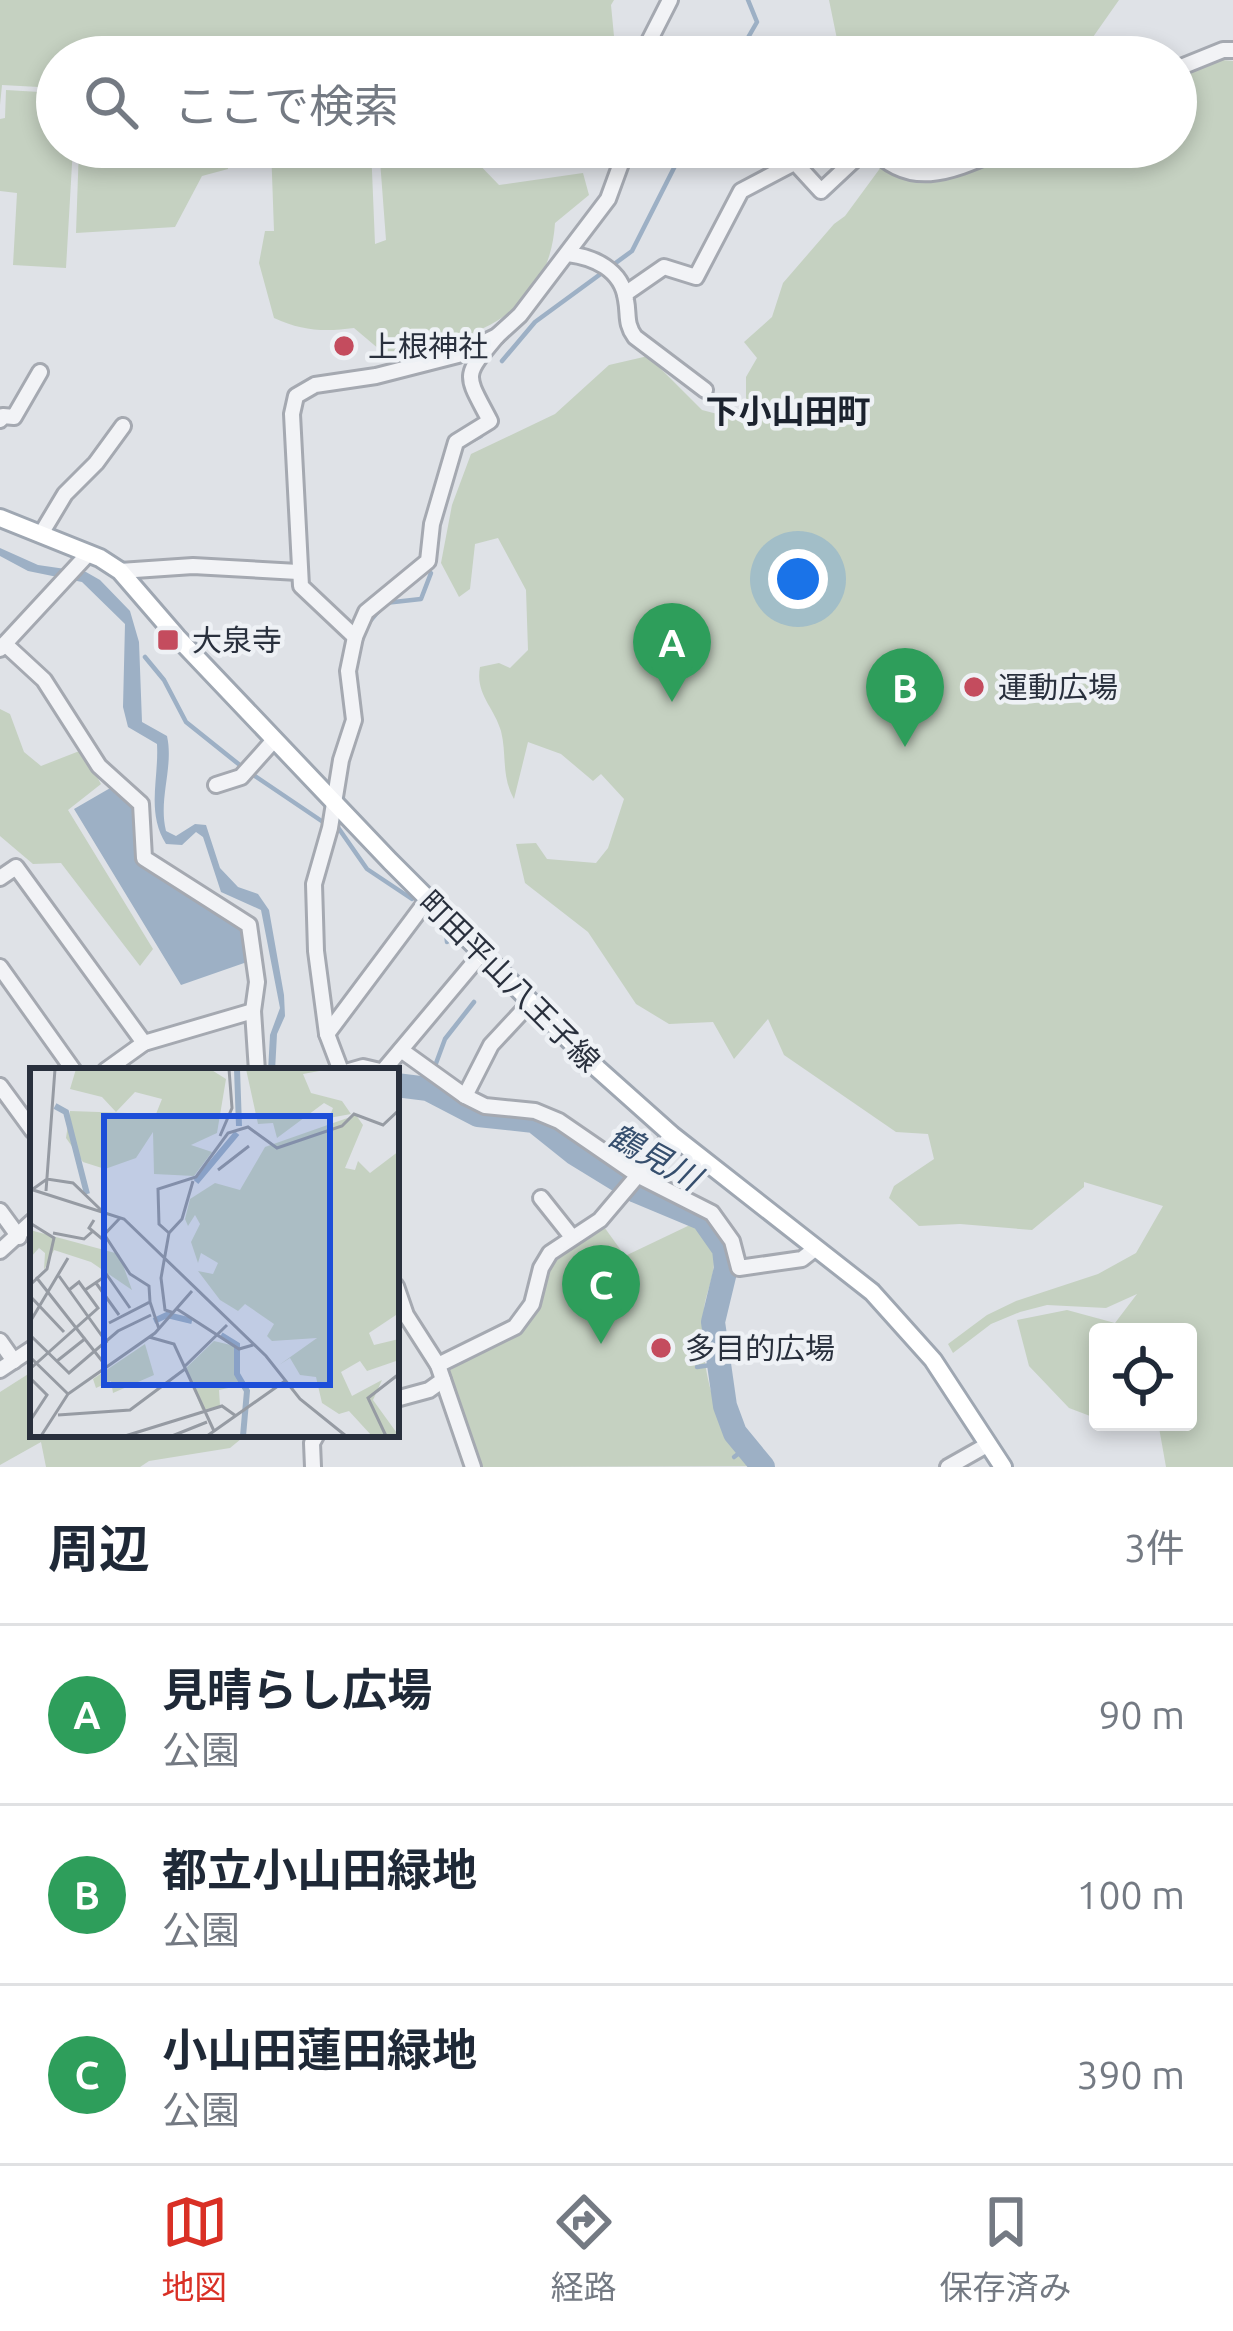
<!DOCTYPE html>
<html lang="ja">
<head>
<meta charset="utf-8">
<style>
  body { margin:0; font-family:Ubuntu,"Noto Sans JP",sans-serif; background:#f2f2f3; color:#1f2937 }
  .controls { position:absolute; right:36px; bottom:36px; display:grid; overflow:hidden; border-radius:12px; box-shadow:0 6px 18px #0003 }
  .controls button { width:108px; height:108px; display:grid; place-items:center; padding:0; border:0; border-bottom:3px solid #e0e1e3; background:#fff; color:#1f2937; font:60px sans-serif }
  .you { position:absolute; left:798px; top:579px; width:42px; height:42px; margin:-30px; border:9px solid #fff; border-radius:50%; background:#1a73e8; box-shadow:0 0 0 18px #1a73e833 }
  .badge { display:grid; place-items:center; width:78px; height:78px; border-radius:50%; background:#d93025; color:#fff; font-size:39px; font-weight:700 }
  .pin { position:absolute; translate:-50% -99px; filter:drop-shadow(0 3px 6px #0008) }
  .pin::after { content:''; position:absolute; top:63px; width:42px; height:36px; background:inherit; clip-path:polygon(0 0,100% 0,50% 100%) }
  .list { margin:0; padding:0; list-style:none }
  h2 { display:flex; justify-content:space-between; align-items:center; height:156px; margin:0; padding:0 48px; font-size:51px }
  h2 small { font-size:39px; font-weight:400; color:#747a83 }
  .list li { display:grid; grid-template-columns:78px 1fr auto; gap:36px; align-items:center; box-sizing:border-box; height:180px; padding:0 48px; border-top:3px solid #e0e1e3 }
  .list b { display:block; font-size:45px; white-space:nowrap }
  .list p { margin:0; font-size:39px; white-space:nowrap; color:#747a83 }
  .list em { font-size:39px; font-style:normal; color:#747a83 }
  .icon { flex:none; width:66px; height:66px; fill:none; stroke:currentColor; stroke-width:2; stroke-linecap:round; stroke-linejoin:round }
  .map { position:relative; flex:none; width:1233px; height:1467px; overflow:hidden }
  .search { position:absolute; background:#fff; box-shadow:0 6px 18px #0003; left:36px; right:36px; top:36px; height:132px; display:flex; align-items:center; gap:30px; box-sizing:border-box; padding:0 42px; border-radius:66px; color:#747a83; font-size:45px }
  .sheet { height:696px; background:#fff }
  nav { display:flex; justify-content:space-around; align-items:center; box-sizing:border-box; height:168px; border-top:3px solid #e0e1e3; background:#fff; font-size:33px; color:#747a83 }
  nav a { display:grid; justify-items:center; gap:6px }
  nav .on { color:#d93025 }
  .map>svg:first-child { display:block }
  .green { fill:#c5d1c1 }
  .water { fill:#9db0c5 }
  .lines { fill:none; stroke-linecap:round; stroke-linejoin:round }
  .stream { stroke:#9db0c5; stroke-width:4.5 }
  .river { stroke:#9db0c5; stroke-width:24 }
  .minor-casing { stroke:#a5a9b1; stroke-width:20 }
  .major-casing { stroke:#9fa7b2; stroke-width:22 }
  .minor { stroke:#f2f3f6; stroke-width:14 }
  .major { stroke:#fff; stroke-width:16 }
  .poi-dot { fill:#c44c5e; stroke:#eef1f5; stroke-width:4.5 }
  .labels { text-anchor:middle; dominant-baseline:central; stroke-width:9; stroke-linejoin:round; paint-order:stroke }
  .poi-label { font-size:30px; fill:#29303d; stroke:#eef1f5; text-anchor:start }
  .street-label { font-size:30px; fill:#29303d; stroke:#eef1f5 }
  .neighbourhood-label { font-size:33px; font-weight:bold; fill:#1b222e; stroke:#eef1f5 }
  .water-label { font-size:33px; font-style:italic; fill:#364f6e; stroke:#eef1f5 }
  .inset-river { fill:none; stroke:#9db0c5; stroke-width:6 }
  .inset-road { fill:none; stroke:#969ba3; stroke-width:3 }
  .view { fill:#1d4ed8; fill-opacity:0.15; stroke:#1d4ed8; stroke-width:6 }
  .inset-edge { fill:none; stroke:#29303d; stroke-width:6 }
</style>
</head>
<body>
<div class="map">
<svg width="1233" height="1467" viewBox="0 0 1233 1467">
  <rect width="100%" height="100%" fill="#dfe2e7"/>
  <g class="green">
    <polygon points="0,0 614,0 611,5 616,57 57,57 57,88 2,85 0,105"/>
    <polygon points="829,0 1119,0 1086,47 1066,57 926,57 921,39 838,44"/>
    <path d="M1202,58L1233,61V1467H1166L1158,1422H1188V1332H1098V1419L1069,1408L1029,1366L1017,1320L1067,1310L1115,1323L1137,1294L1106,1308L1047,1305L1020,1312L991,1324L953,1353L948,1344L987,1315L1016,1301L1098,1274L1136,1253L1163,1206L1084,1182V1187L1032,1230L960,1224L919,1226L889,1198L894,1186L934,1159L928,1134L896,1132L784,1055L768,1019L734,1059L713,1022L669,1024L636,1004L588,932L525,883L516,844L536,843L547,859L596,863L608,848L624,799L601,774L593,781L561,754L528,742L514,799C501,776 507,755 501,731C494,707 475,694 480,667L499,663L510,668L528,650L526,590L498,538L475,544L470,589L459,597L441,563L452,505L471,454L555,414L609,365L648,356L702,410L725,416L746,404V377L757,358L744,342L772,317L783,283L834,224L845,216L881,167L898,175L934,178L1019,147H1176V71Z"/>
    <polygon points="6,90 57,93 57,147 73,147 66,268 13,265 17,193 0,191 0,119 5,118"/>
    <polygon points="79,147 227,147 228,169 202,176 175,227 76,233"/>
    <path d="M271,147H371L375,244L386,240L379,147H484L472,157L499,185L583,173L589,195L555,223C549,319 466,342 386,355L354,328C325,332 302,331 274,318L259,263L265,231H274Z"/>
    <polygon points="0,709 10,714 24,752 41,766 82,750 101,784 68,810 153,949 140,966 61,863 33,864 0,836"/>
    <path d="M602,1224L625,1256L692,1224C701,1231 711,1241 713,1254C717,1272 706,1291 704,1309C698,1363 714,1426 752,1466L478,1467L447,1372L517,1331L533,1315L553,1258Z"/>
    <polygon points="33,1371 33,1434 247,1434 230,1448 149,1461 140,1467 46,1467 41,1442 0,1465 0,1392"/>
  </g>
  <g class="water">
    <path d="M0,548L38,565L86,572L100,580L130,611L139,642L142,722L167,736C174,767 158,799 166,831L176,836L195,824L206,825L220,868L238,887L258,894L269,910L284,995L285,1016L277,1034L275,1071H268L270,1035L280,1008L261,910L221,892L203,837L196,832L182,845L166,844C146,812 159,779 157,744L128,727L123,707L125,624L82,582L28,571L0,556Z"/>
    <polygon points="112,787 133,806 139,862 241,929 247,962 181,985 74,809"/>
  </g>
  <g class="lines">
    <g class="stream">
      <polyline points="738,55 757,22 748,0"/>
      <polyline points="502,361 535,322 632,251 678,160 695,147"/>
      <polyline points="465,444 481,436"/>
      <polyline points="371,620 385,603 421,599 431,573"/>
      <polyline points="145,657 164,680 186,722 241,766"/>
      <polyline points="252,774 326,824"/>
      <polyline points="337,826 367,869 412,899"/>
      <polyline points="429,916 446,933 447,942"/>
      <polyline points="435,1066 445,1039 474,1002"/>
      <polyline points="428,1089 429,1084"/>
      <polyline points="697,1367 718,1364"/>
      <polyline points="734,1457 746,1448"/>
    </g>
    <polyline class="river" points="396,1085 428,1089 478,1115 534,1121 574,1153 636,1191 703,1219 724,1249 726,1268 713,1322 725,1406 735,1433 763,1467"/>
    <defs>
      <g id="minor">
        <polyline points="641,57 670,0"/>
        <polyline points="1176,69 1223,50 1233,50"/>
        <path d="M871,147C913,194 958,168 1008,147"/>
        <polyline points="773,149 788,155 821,191 868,147"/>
        <path d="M568,254C593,257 622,269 626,300C629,315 625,323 635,337L705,390"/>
        <polyline points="625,294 664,267 696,277 741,191 794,163"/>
        <polyline points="0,420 3,416 14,417 40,372"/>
        <polyline points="41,534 65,494 96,463 123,426"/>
        <polyline points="120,571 193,566 298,572"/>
        <polyline points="355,637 301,586 292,414 296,396 315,385 376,376 458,355 497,336 520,315 608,199 627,147"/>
        <polyline points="5,644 44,680 99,766 141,804 144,858 249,925 257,982 253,1011"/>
        <polyline points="0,649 89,553"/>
        <polyline points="216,785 241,777 274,740"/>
        <polyline points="0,878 16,867 144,1043"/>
        <polyline points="0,967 74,1071"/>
        <polyline points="327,1034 428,899"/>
        <polyline points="401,1050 465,1096 485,1106 535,1111 559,1121 639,1176 712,1213 732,1241 739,1268 802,1259 816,1248"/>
        <polyline points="105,1071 144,1043 253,1011 257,1071"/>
        <path d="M341,1071L327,1034L316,951L314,884L330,828L341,760L354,720L348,671L355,637L366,612L428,561L432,524L456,442L490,421C465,373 462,378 497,336"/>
        <polyline points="349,1071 363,1067 380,1071"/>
        <polyline points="383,1071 482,953"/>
        <polyline points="0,1086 33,1131"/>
        <polyline points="465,1096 491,1045 531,1002"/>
        <polyline points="541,1198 572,1237"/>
        <polyline points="0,1211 19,1237"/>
        <polyline points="0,1251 33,1221"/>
        <polyline points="396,1286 406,1315 438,1365 473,1467"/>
        <polyline points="0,1341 14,1361"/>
        <polyline points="438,1365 515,1327 532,1304 541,1268 550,1253 600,1220 672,1135"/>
        <polyline points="0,1370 33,1348"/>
        <polyline points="396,1399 429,1390 443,1380"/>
        <polyline points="313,1467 312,1443 317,1434"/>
        <polyline points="948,1467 987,1445"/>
      </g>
      <polyline id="major" points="0,518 100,558 120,571 177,637 390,861 598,1069 672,1135 872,1292 933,1360 1003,1467"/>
    </defs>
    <use href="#minor" class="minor-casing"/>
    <use href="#major" class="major-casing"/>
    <use href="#minor" class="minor"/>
    <use href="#major" class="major"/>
  </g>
  <g class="poi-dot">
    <circle cx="344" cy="346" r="12"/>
    <rect x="156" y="628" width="24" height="24" rx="6"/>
    <circle cx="974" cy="687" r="12"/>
    <circle cx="661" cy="1348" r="12"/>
  </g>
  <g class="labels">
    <g class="poi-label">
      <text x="368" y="346">上根神社</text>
      <text x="192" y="640">大泉寺</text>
      <text x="998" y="687">運動広場</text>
      <text x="685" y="1348">多目的広場</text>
    </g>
    <g class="street-label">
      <text transform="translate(510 981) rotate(45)">町田平山八王子線</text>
    </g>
    <g class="neighbourhood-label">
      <text x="788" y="410">下小山田町</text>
    </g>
    <g class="water-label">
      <text transform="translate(655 1156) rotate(29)">鶴見川</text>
    </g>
  </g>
  <g transform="translate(30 1068)">
    <rect width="369" height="369" fill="#dfe2e7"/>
    <path d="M46,1H180L196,11L187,65L161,77L182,84L164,108L124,106L123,64L106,90L75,101L53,94L36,70L40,43L126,46L132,31L105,24L86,44L72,29L40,21ZM216,1H300L273,6L281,25L312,33L321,46L299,50L303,40L294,35L247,70L243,55L228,56ZM326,47L333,57L315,100L325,102L328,93L340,105L369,83V245L339,265L344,277L369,271V292L337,303L330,293L311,304L322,328L352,312L343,332L369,368L341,367L319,343L309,346L292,335L286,309L270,307L260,290L249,297L287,270L242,273L237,268L244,256L215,236L208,243L190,232L168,203L183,206L188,195L171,185L168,195L161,174L170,156L165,147L158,158L155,151L160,131L185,115L210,122L235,79ZM0,162L89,186L102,222L61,194L24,182L14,202L15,185L9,180L0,190ZM184,273L205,278L212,317L189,322L190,338L172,342L156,300ZM115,276L124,307L83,325L81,313L66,320L63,311Z" fill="#c5d1c1"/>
    <path class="inset-river" d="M207,1L209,58M25,38L36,44L57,126M166,114L207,65M124,253L137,247L162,253M191,267L207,277V306L217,323L213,368"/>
    <path class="inset-road" d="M190,68L202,40L199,1M188,102L219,78M0,121L94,151L236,288L270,331L316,368M3,121L17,111L43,115L71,142M16,123L25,1M64,152L59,160L71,170L90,150M0,155L24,170L17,201L0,217M23,165L54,171L63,163M139,165L129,156L128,121L166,109L198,65L218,59L247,80L312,58L324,46L353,57L369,42M74,166L100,206L119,218L120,234M29,208L77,275M6,209L76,298M66,215L89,247M55,222L77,207L100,240M0,228L34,264M147,241L209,281L223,277M144,245L135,242L131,210L139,165L152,151L163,113M0,254L38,190M79,255L120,234L129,261M0,267L39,305L88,263L121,247M119,269L144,276L184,363M0,289L38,326M27,293L56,270M154,299L197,257M0,301L68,240L49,214L39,222M0,310L17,327L0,353M28,347L100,342L155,301M11,368L38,326L125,265L162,223M95,368L192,338L206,348M142,368L177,354M177,368L255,313M356,368L338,330L369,306"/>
    <path class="view" d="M74,48H300V317H74Z"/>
    <rect width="369" height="369" class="inset-edge"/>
  </g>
</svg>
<div class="controls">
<button><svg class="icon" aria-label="locate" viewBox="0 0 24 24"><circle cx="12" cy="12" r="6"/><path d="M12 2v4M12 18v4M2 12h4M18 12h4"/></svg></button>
</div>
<div class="you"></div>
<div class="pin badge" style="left:672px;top:702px;background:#2e9e5b">A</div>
<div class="pin badge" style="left:905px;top:747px;background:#2e9e5b">B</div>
<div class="pin badge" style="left:601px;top:1344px;background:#2e9e5b">C</div>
<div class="search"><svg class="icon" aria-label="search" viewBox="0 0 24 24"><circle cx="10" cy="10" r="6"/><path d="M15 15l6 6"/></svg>ここで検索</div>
</div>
<section class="sheet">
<h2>周辺<small>3件</small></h2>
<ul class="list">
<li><span class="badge" style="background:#2e9e5b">A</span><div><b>見晴らし広場</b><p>公園</p></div><em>90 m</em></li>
<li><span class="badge" style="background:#2e9e5b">B</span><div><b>都立小山田緑地</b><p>公園</p></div><em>100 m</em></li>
<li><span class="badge" style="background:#2e9e5b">C</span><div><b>小山田蓮田緑地</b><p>公園</p></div><em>390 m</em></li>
</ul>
</section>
<nav>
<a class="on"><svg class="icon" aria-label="map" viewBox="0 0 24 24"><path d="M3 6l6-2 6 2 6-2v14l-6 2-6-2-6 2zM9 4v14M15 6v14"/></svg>地図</a>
<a><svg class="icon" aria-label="directions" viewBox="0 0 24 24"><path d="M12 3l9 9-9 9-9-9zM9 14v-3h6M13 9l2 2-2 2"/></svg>経路</a>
<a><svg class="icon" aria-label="saved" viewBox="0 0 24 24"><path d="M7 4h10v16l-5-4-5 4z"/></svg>保存済み</a>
</nav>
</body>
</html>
